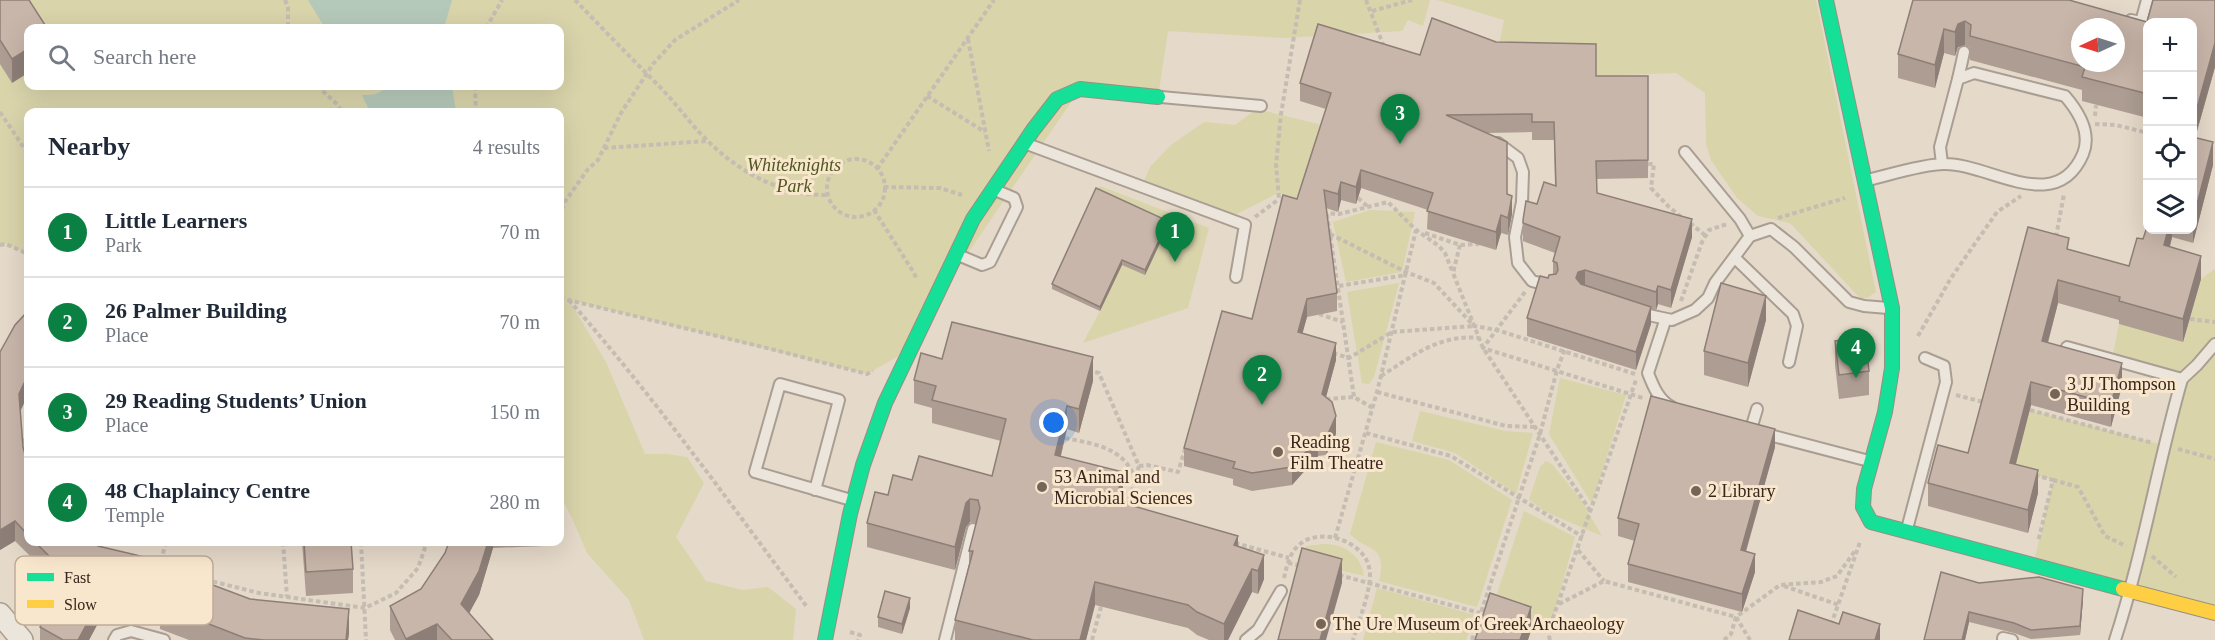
<!DOCTYPE html>
<html lang="en">
<head>
<meta charset="utf-8">
<style>
  body { margin:0; font-family:"Times New Roman",serif; background:#f2f2f3; color:#1f2937 }
  .controls { position:absolute; right:18px; top:18px; display:grid; overflow:hidden; border-radius:12px; box-shadow:0 6px 24px #0002 }
  .controls button { width:54px; height:54px; display:grid; place-items:center; padding:0; border:0; border-bottom:2px solid #e0e1e3; background:#fff; color:#1f2937; font:30px sans-serif }
  .compass { position:absolute; left:2071px; top:18px; width:54px; height:54px; border-radius:50%; background:#fff; box-shadow:0 6px 24px #0002; rotate:266deg }
  .you { position:absolute; left:1054px; top:423px; width:21px; height:21px; margin:-15px; border:4px solid #fff; border-radius:50%; background:#1a73e8; box-shadow:0 0 0 9px #1a73e833 }
  .badge { display:grid; place-items:center; width:39px; height:39px; border-radius:50%; background:#0b8043; color:#fff; font-size:20px; font-weight:700 }
  .pin { position:absolute; translate:-50% -50px; filter:drop-shadow(0 2px 3px #0008) }
  .pin::after { content:''; position:absolute; top:32px; width:21px; height:18px; background:inherit; clip-path:polygon(0 0,100% 0,50% 100%) }
  .list { margin:0; padding:0; list-style:none }
  h2 { display:flex; justify-content:space-between; align-items:center; height:78px; margin:0; padding:0 24px; font-size:26px }
  h2 small { font-size:20px; font-weight:400; color:#747a83 }
  .list li { display:grid; grid-template-columns:39px 1fr auto; gap:18px; align-items:center; box-sizing:border-box; height:90px; padding:0 24px; border-top:2px solid #e0e1e3 }
  .list b { display:block; font-size:22px; white-space:nowrap }
  .list p { margin:0; font-size:20px; white-space:nowrap; color:#747a83 }
  .list em { font-size:20px; font-style:normal; color:#747a83 }
  .icon { flex:none; width:33px; height:33px; fill:none; stroke:currentColor; stroke-width:2; stroke-linecap:round; stroke-linejoin:round }
  .map { position:relative; flex:none; width:2215px; height:640px; overflow:hidden }
  .search { position:absolute; background:#fff; box-shadow:0 6px 24px #0002; left:24px; top:24px; width:540px; height:66px; display:flex; align-items:center; gap:15px; box-sizing:border-box; padding:0 21px; border-radius:12px; color:#747a83; font-size:22px }
  .panel { position:absolute; background:#fff; box-shadow:0 6px 24px #0002; left:24px; top:108px; width:540px; height:438px; border-radius:12px }
  .map>svg:first-child { display:block }
  .green { fill:#d9d4aa; fill-rule:evenodd }
  .water { fill:#b5c9ba }
  .lines { fill:none; stroke-linecap:round; stroke-linejoin:round }
  .lane-casing { stroke:#aa9e93; stroke-width:14 }
  .street-casing { stroke:#aa9e93; stroke-width:24 }
  .fast-casing { stroke:#998e83; stroke-width:16 }
  .slow-casing { stroke:#998e83; stroke-width:16 }
  .path { stroke:#c5bcb2; stroke-width:4; stroke-dasharray:4.5 3; stroke-linecap:butt }
  .lane { stroke:#ece5dc; stroke-width:10 }
  .street { stroke:#ece5dc; stroke-width:21 }
  .fast { stroke:#16e098; stroke-width:14 }
  .slow { stroke:#ffcf43; stroke-width:14 }
  .wall { fill:#ad9d92 }
  .shaded-wall { fill:#8d7f77 }
  .building { fill:#c9b6aa; stroke:#8d7f77; stroke-width:1.5; fill-rule:evenodd }
  .poi-dot { fill:#756458; stroke:#f8e6cd; stroke-width:2 }
  .labels { text-anchor:middle; dominant-baseline:central; stroke-width:6; stroke-linejoin:round; paint-order:stroke }
  .park-label { font-size:18px; font-style:italic; fill:#4f5620; stroke:#f8e6cd }
  .poi-label { font-size:18px; fill:#38251b; stroke:#f8e6cd; text-anchor:start }
  .key { fill:#f8e6cd; stroke:#beac98; stroke-width:1.5 }
  .key-label { font-size:16px; fill:#38251b }
</style>
</head>
<body>
<div class="map">
<svg width="2215" height="640" viewBox="0 0 2215 640">
  <rect width="100%" height="100%" fill="#e5d9c9"/>
  <g class="green">
    <path d="M0,0H1430L1423,26L1408,20L1402,31L1284,38L1168,31L1158,97L1080,89L897,357L867,374L569,300L606,362L645,454H666L687,457L704,483L676,537L706,581L742,590L768,587L796,609L793,640H644L629,600L587,553L571,516L560,495V112H28V254L6,244L0,245ZM28,28H560V86H28Z"/>
    <polygon points="1437,0 1816,0 1876,292 1867,298 1860,298 1790,223 1758,216 1737,198 1711,160 1706,144 1705,93 1676,73 1596,76 1496,60 1504,20"/>
    <polygon points="1257,109 1326,126 1302,201 1278,193 1233,216 1144,181 1150,167 1171,145 1204,122 1235,125"/>
    <polygon points="1100,186 1209,228 1188,308 1083,343 1100,311 1096,193"/>
    <polygon points="1370,210 1415,212 1402,272 1346,282 1333,222"/>
    <polygon points="2215,269 2215,613 2033,566 2053,480 2014,470 2030,410 2163,445 2182,379 2112,359 2119,324 2183,342 2201,279"/>
    <polygon points="1399,283 1374,377 1369,384 1362,383 1347,292"/>
    <polygon points="1560,378 1626,395 1592,504 1549,434"/>
    <polygon points="1420,411 1505,431 1533,433 1516,494 1455,453 1412,441"/>
    <path d="M1376,442L1449,460L1512,500L1477,607L1379,581C1388,544 1367,552 1350,534Z"/>
    <polygon points="1546,461 1552,464 1581,500 1602,536 1546,512 1529,500 1540,467"/>
    <polygon points="1524,511 1575,537 1552,622 1543,626 1516,618 1493,606"/>
    <path d="M1324,544C1344,544 1361,555 1364,576L1297,559L1306,546Z"/>
    <polygon points="1377,588 1475,615 1466,640 1363,640"/>
  </g>
  <g class="water">
    <polygon points="308,0 452,0 444,28 325,28"/>
    <path d="M386,86H452L456,112H370L362,95C373,95 380,95 386,86Z"/>
  </g>
  <g class="lines">
    <defs>
      <g id="lane">
        <polyline points="2131,20 2141,22 2147,0"/>
        <polyline points="1958,79 1964,52"/>
        <polyline points="1161,97 1261,106"/>
        <polyline points="1498,143 1518,158 1523,172 1522,202 1515,237 1518,263 1532,281 1551,286"/>
        <polyline points="1027,144 1245,225 1236,277"/>
        <polyline points="1685,152 1740,219 1750,236 1771,229 1794,247 1849,302 1864,306 1888,308"/>
        <path d="M1868,180C1889,175 1923,164 1944,164C1989,163 2056,217 2083,154C2092,132 2078,111 2065,96L1974,73L1958,79L1940,147L1942,164"/>
        <polyline points="958,255 982,265 990,262 1017,207 1014,198 995,190"/>
        <polyline points="1735,258 1793,314 1797,326 1789,362"/>
        <polyline points="1639,313 1672,320 1695,310 1708,298 1715,283 1750,236"/>
        <path d="M1665,321L1648,373C1653,386 1659,401 1672,407"/>
        <path d="M2067,347L2182,379C2157,466 2143,554 2115,640"/>
        <polyline points="2182,379 2197,365 2215,344"/>
        <polyline points="1751,429 1757,409"/>
        <polyline points="1762,433 1869,461"/>
        <polyline points="815,490 839,400 780,384 755,472 851,500"/>
        <polyline points="1907,529 1946,382 1944,366 1925,358"/>
        <polyline points="114,640 117,635 131,631 164,640"/>
        <polyline points="945,640 973,529"/>
        <polyline points="1246,640 1258,630 1281,591"/>
        <polyline points="2003,640 2003,638 2012,640"/>
      </g>
      <polyline id="street" points="0,614 22,640"/>
      <g id="fast">
        <polyline points="1826,0 1892,308 1892,368 1885,412 1864,489 1863,507 1871,522 2123,589"/>
        <polyline points="825,640 850,514 863,465 885,403 973,219 1033,130 1057,99 1080,89 1158,97"/>
      </g>
      <polyline id="slow" points="2123,589 2215,613"/>
    </defs>
    <use href="#lane" class="lane-casing"/>
    <use href="#street" class="street-casing"/>
    <use href="#fast" class="fast-casing"/>
    <use href="#slow" class="slow-casing"/>
    <g class="path">
      <polyline points="285,0 288,7 288,28"/>
      <path d="M575,0C602,28 630,57 658,85C672,99 684,115 697,130C731,167 776,196 828,195"/>
      <polyline points="1366,0 1384,47"/>
      <polyline points="1372,11 1412,0"/>
      <polyline points="486,28 502,0"/>
      <polyline points="968,39 989,151"/>
      <polyline points="317,86 338,105 342,112"/>
      <polyline points="475,86 476,112"/>
      <polyline points="927,96 985,132"/>
      <polyline points="0,112 28,154"/>
      <polyline points="2095,116 2096,105"/>
      <polyline points="2095,124 2116,125 2148,133"/>
      <polyline points="604,148 707,141"/>
      <circle cx="856" cy="188" r="29"/>
      <polyline points="1648,164 1654,164 1651,188 1669,207 1684,219"/>
      <polyline points="877,169 994,0"/>
      <polyline points="884,187 940,188 962,195"/>
      <polyline points="1358,198 1368,207"/>
      <polyline points="1285,200 1279,199 1276,165 1281,114 1300,0"/>
      <polyline points="874,210 914,273 917,280"/>
      <polyline points="1323,213 1339,214 1388,202 1416,230 1439,246 1445,253 1453,273"/>
      <polyline points="1327,214 1354,397"/>
      <polyline points="560,217 564,203 588,169 598,160 621,113 653,64 675,40 739,0"/>
      <polyline points="1255,217 1279,199"/>
      <polyline points="1778,218 1845,198"/>
      <polyline points="1690,223 1706,236"/>
      <polyline points="1425,233 1460,245 1479,244"/>
      <polyline points="1330,234 1406,272 1434,283 1474,326 1497,330 1635,374"/>
      <polyline points="2056,237 2064,194"/>
      <polyline points="0,245 6,244 28,254"/>
      <polyline points="1460,245 1453,273 1483,348 1591,512"/>
      <polyline points="1339,286 1406,275"/>
      <polyline points="1525,292 1483,348 1643,398"/>
      <polyline points="560,298 771,349 867,374 873,371"/>
      <path d="M569,300C654,397 730,503 807,607"/>
      <polyline points="1681,301 1702,242 1709,230 1727,224"/>
      <polyline points="1319,314 1343,322"/>
      <polyline points="2190,319 2215,322"/>
      <polyline points="1918,336 1951,278 1997,212 2021,196"/>
      <polyline points="1333,353 1349,358 1392,332 1474,326"/>
      <polyline points="1088,370 1099,373 1139,466 1127,507"/>
      <path d="M1381,376C1413,356 1439,334 1479,338"/>
      <polyline points="1377,392 1506,426 1534,427"/>
      <polyline points="1956,395 1987,403"/>
      <polyline points="1326,399 1354,397 1373,408"/>
      <polyline points="2030,410 2153,443"/>
      <polyline points="28,432 25,439 28,466"/>
      <polyline points="1366,433 1451,456 1583,537"/>
      <path d="M1065,438C1094,444 1123,447 1135,478"/>
      <polyline points="2178,449 2215,459"/>
      <polyline points="1139,466 1147,465 1178,472 1186,446"/>
      <polyline points="2035,475 2053,480 2038,542"/>
      <polyline points="2053,480 2078,487 2105,536 2126,546"/>
      <polyline points="1335,538 1377,392 1416,230"/>
      <polyline points="166,542 159,568 259,593 365,608 396,593 418,568 427,542"/>
      <polyline points="283,542 287,597"/>
      <polyline points="361,542 366,640"/>
      <polyline points="1235,543 1289,558"/>
      <polyline points="97,549 100,542"/>
      <polyline points="1578,550 1604,581"/>
      <polyline points="2152,556 2176,577"/>
      <polyline points="1288,563 1303,566"/>
      <polyline points="145,565 159,568 149,623"/>
      <polyline points="1339,575 1480,613"/>
      <path d="M1284,578C1287,566 1289,553 1300,544C1321,527 1363,541 1369,567C1374,585 1358,622 1353,640"/>
      <polyline points="1784,586 1839,605"/>
      <polyline points="1559,604 1604,581 1736,617 1750,640"/>
      <polyline points="1528,625 1548,632"/>
      <polyline points="1831,625 1860,542"/>
      <polyline points="850,632 860,635 858,640"/>
      <polyline points="1092,640 1102,603"/>
      <polyline points="1472,640 1540,434 1557,370 1565,349"/>
      <polyline points="1550,640 1548,632 1636,380"/>
      <polyline points="1724,640 1731,634 1736,617 1780,585 1821,582 1837,576 1855,551"/>
    </g>
    <use href="#lane" class="lane"/>
    <use href="#street" class="street"/>
    <use href="#fast" class="fast"/>
    <use href="#slow" class="slow"/>
  </g>
  <g class="wall">
    <polygon points="0,0 29,0 12,83 0,64"/>
    <polygon points="1913,0 2147,22 2215,0 2215,67 2197,131 2193,130 2193,22 2148,22 2148,118 2082,101 2082,90 1970,60 1970,48 1965,45 1958,47 1955,56 1944,53 1935,88 1898,78 1898,54"/>
    <polygon points="1496,42 1596,76 1648,76 1648,178 1596,179 1597,193 1692,237 1671,308 1658,304 1656,310 1651,309 1651,324 1636,370 1527,336 1527,318 1548,278 1553,275 1553,261 1555,253 1523,241 1523,220 1555,186 1554,140 1532,140 1532,132 1486,133 1507,194 1512,214 1508,235 1501,233 1496,250 1427,229 1428,210 1361,188 1356,204 1341,200 1338,212 1326,208 1337,293 1337,311 1307,317 1302,333 1336,360 1326,397 1336,434 1326,455 1318,456 1292,485 1252,491 1233,485 1233,479 1184,466 1184,448 1252,319 1297,199 1326,109 1300,101 1300,83 1420,55"/>
    <polygon points="2193,137 2213,165 2193,243 2172,237 2170,247 2201,279 2183,342 2119,324 2119,320 2058,303 2048,343 2122,386 2111,427 2031,405 2016,464 2038,493 2028,533 1928,506 1928,483 1968,453 2069,249 2129,266 2148,230 2193,230"/>
    <polygon points="1168,226 1145,275 1122,265 1100,311 1052,289 1052,284"/>
    <polygon points="1766,320 1748,387 1704,375 1704,351"/>
    <polygon points="1835,341 1869,371 1869,395 1839,399 1835,365"/>
    <polygon points="942,359 1093,381 1079,433 1067,429 1061,456 1123,495 1122,502 1238,546 1264,579 1258,594 1252,592 1228,640 1209,640 1197,635 1188,628 1095,605 1086,640 955,640 955,620 969,564 969,551 976,523 970,522 966,527 955,570 867,547 867,523 888,495 912,480 992,476 1001,441 932,423 932,408 914,403 914,380"/>
    <polygon points="20,411 23,447 28,465 28,542 92,542 149,578 138,622 103,614 89,640 40,640 40,627 62,588 15,541 0,550"/>
    <polygon points="1775,447 1746,552 1755,572 1742,612 1628,582 1628,564 1635,541 1618,536 1618,518"/>
    <polygon points="140,542 156,542 154,546"/>
    <polygon points="302,542 351,542 353,569 353,593 306,596"/>
    <polygon points="449,542 544,542 544,546 493,548 479,595 469,613 493,640 395,640 390,630 390,606 421,589 445,553"/>
    <polygon points="1979,583 2083,599 2080,635 2031,639 2014,633 1969,622 1965,640 1924,640"/>
    <polygon points="250,599 349,633 348,640 189,640 160,629 160,605"/>
    <polygon points="910,608 902,634 878,627 878,617"/>
  </g>
  <g class="shaded-wall">
    <polygon points="1965,21 1965,45 1958,47 1955,56 1955,32 1958,24"/>
    <polygon points="1944,29 1944,53 1935,88 1935,65"/>
    <polygon points="2215,43 2215,67 2197,131 2197,108"/>
    <polygon points="28,49 28,73 12,83 12,59"/>
    <polygon points="2213,142 2213,165 2193,243 2193,220"/>
    <polygon points="1361,170 1361,188 1356,204 1356,187"/>
    <polygon points="1341,182 1341,200 1338,212 1338,194"/>
    <polygon points="1512,196 1512,214 1508,235 1508,218"/>
    <polygon points="1501,215 1501,233 1496,250 1496,232"/>
    <polygon points="1692,219 1692,237 1671,308 1671,290"/>
    <polygon points="1168,221 1168,226 1145,275 1145,270"/>
    <polygon points="2168,230 2172,230 2172,237 2164,268 2164,245"/>
    <polygon points="2201,256 2201,279 2183,342 2183,319"/>
    <polygon points="1122,260 1122,265 1100,311 1100,307"/>
    <polygon points="1585,270 1585,288 1576,296 1576,278 1578,272"/>
    <polygon points="2058,280 2058,303 2042,364 2042,341"/>
    <polygon points="1658,286 1658,304 1656,310 1656,292"/>
    <polygon points="1766,296 1766,320 1748,387 1748,363"/>
    <polygon points="1307,299 1307,317 1298,350 1298,332"/>
    <polygon points="1651,307 1651,324 1636,370 1636,352"/>
    <polygon points="1336,343 1336,360 1322,412 1322,394"/>
    <polygon points="1093,357 1093,381 1079,433 1079,409"/>
    <polygon points="2122,363 2122,386 2111,427 2111,404"/>
    <polygon points="28,375 28,395 19,414 19,394"/>
    <polygon points="2031,382 2031,405 2010,486 2010,463"/>
    <polygon points="1067,406 1067,429 1055,478 1055,455"/>
    <polygon points="1336,416 1336,434 1326,455 1326,438"/>
    <polygon points="1775,429 1775,447 1741,568 1741,550"/>
    <polygon points="1318,439 1318,456 1292,485 1292,467"/>
    <polygon points="2038,470 2038,493 2028,533 2028,510"/>
    <polygon points="1123,472 1123,495 1116,524 1116,501"/>
    <polygon points="970,499 970,522 966,527 955,570 955,547 966,503"/>
    <polygon points="15,521 15,541 0,550 0,530"/>
    <polygon points="1238,536 1238,559 1234,545"/>
    <polygon points="488,542 493,542 493,548 479,595 461,628 461,604"/>
    <polygon points="1755,554 1755,572 1742,612 1742,594"/>
    <polygon points="1264,555 1264,579 1258,594 1258,571"/>
    <polygon points="149,558 149,578 138,622 138,603"/>
    <polygon points="1342,559 1342,583 1326,640 1320,640"/>
    <polygon points="1252,569 1252,592 1228,640 1224,640 1224,624"/>
    <polygon points="1095,582 1095,605 1086,640 1080,640"/>
    <polygon points="2083,589 2083,599 2080,635 2080,626"/>
    <polygon points="103,594 103,614 89,640 78,640"/>
    <polygon points="910,598 910,608 902,634 902,624"/>
    <polygon points="1531,607 1531,631 1528,640 1520,640"/>
    <polygon points="349,609 349,633 348,640 346,640"/>
    <polygon points="1969,612 1969,622 1965,640 1962,640"/>
    <polygon points="437,624 437,640 406,640 406,639"/>
    <polygon points="1880,624 1880,640 1875,640"/>
  </g>
  <g class="building">
    <polygon points="0,0 29,0 47,28 28,28 28,49 12,59 0,40"/>
    <path d="M1913,0H2069L2147,22L2153,0H2215V43L2197,108L2193,106V22H2148V94L2082,77L2085,67L1970,36L1971,25L1965,21L1958,24L1955,32L1944,29L1935,65L1898,54ZM2080,27H2116V63H2080Z"/>
    <polygon points="1432,18 1496,42 1596,44 1596,76 1648,76 1648,160 1596,161 1597,193 1692,219 1671,290 1658,286 1656,292 1585,270 1578,272 1576,278 1581,284 1651,307 1636,352 1527,318 1540,276 1548,278 1549,275 1556,274 1558,270 1557,263 1553,261 1560,237 1523,223 1523,220 1526,201 1537,204 1544,182 1556,186 1554,122 1532,122 1532,114 1446,115 1507,142 1507,194 1512,196 1508,218 1501,215 1496,232 1427,211 1433,193 1361,170 1356,187 1341,182 1338,194 1324,190 1337,293 1307,299 1298,332 1336,343 1322,394 1332,402 1336,416 1326,438 1318,439 1292,467 1252,473 1233,468 1235,462 1184,448 1222,311 1252,319 1283,195 1297,199 1331,93 1300,83 1318,24 1420,55"/>
    <polygon points="2193,137 2213,142 2193,220"/>
    <polygon points="1096,188 1168,221 1145,270 1122,260 1100,307 1052,284"/>
    <polygon points="2148,224 2148,230 2168,230 2164,245 2201,256 2183,319 2119,301 2120,297 2058,280 2042,341 2122,363 2111,404 2031,382 2010,463 2038,470 2028,510 1928,483 1938,445 1968,453 2028,227 2069,238 2067,249 2129,266 2137,238 2143,239"/>
    <polygon points="1721,283 1766,296 1748,363 1704,351"/>
    <polygon points="28,311 28,375 19,394 23,447 28,465 28,535 15,521 0,530 0,352 15,325"/>
    <polygon points="952,322 1093,357 1079,409 1067,406 1055,455 1123,472 1116,501 1238,536 1234,545 1264,555 1258,571 1252,569 1224,624 1197,612 1188,605 1095,582 1080,640 1033,640 955,620 973,551 969,551 980,508 978,500 970,499 966,503 955,547 867,523 875,492 888,495 893,475 912,480 919,456 992,476 1006,419 932,400 936,386 914,380 921,353 942,359"/>
    <polygon points="1865,337 1869,371 1839,375 1835,341"/>
    <polygon points="1651,396 1775,429 1741,550 1755,554 1742,594 1628,564 1639,524 1618,518"/>
    <polygon points="35,542 92,542 98,546 149,558 138,603 103,594 78,640 63,640 40,627 69,576"/>
    <polygon points="304,542 351,542 353,569 306,572"/>
    <polygon points="449,542 488,542 479,571 461,604 493,640 452,640 437,624 406,639 390,606 421,589 445,553"/>
    <polygon points="1302,548 1342,559 1320,640 1278,640"/>
    <polygon points="173,570 250,599 349,609 346,640 264,640 245,638 160,605"/>
    <polygon points="1941,572 1979,583 2039,577 2083,589 2080,626 2031,630 2014,623 1969,612 1962,640 1924,640"/>
    <polygon points="885,591 910,598 902,624 878,617"/>
    <polygon points="1490,593 1531,607 1520,640 1475,640"/>
    <polygon points="1798,610 1839,624 1843,612 1880,624 1875,640 1789,640"/>
  </g>
  <g class="poi-dot">
    <circle cx="2055" cy="394" r="6"/>
    <circle cx="1278" cy="452" r="6"/>
    <circle cx="1042" cy="487" r="6"/>
    <circle cx="1696" cy="491" r="6"/>
    <circle cx="1321" cy="624" r="6"/>
  </g>
  <g class="labels">
    <g class="park-label">
      <text x="794" y="165">Whiteknights<tspan x="794" dy="21">Park</tspan></text>
    </g>
    <g class="poi-label">
      <text x="2067" y="384">3 JJ Thompson<tspan x="2067" dy="21">Building</tspan></text>
      <text x="1290" y="442">Reading<tspan x="1290" dy="21">Film Theatre</tspan></text>
      <text x="1054" y="477">53 Animal and<tspan x="1054" dy="21">Microbial Sciences</tspan></text>
      <text x="1708" y="491">2 Library</text>
      <text x="1333" y="624">The Ure Museum of Greek Archaeology</text>
    </g>
  </g>
  <rect x="15" y="556" width="198" height="69" rx="9" class="key"/>
  <rect x="27" y="573" width="27" height="8" fill="#16e098"/>
  <rect x="27" y="600" width="27" height="8" fill="#ffcf43"/>
  <g class="key-label">
    <text x="64" y="583">Fast</text>
    <text x="64" y="610">Slow</text>
  </g>
</svg>
<div class="controls">
<button>+</button>
<button>−</button>
<button><svg class="icon" aria-label="locate" viewBox="0 0 24 24"><circle cx="12" cy="12" r="6"/><path d="M12 2v4M12 18v4M2 12h4M18 12h4"/></svg></button>
<button><svg class="icon" aria-label="layers" viewBox="0 0 24 24"><path d="M12 4l9 5-9 5-9-5zM3 14l9 5 9-5"/></svg></button>
</div>
<svg class="compass" viewBox="-18 -18 36 36"><path d="M0-13l5 13h-10z" fill="#e53935"/><path d="M0 13l5-13h-10z" fill="#747a83"/></svg>
<div class="you"></div>
<div class="pin badge" style="left:1175px;top:262px">1</div>
<div class="pin badge" style="left:1262px;top:405px">2</div>
<div class="pin badge" style="left:1400px;top:144px">3</div>
<div class="pin badge" style="left:1856px;top:378px">4</div>
<div class="search"><svg class="icon" aria-label="search" viewBox="0 0 24 24"><circle cx="10" cy="10" r="6"/><path d="M15 15l6 6"/></svg>Search here</div>
<section class="panel">
<h2>Nearby<small>4 results</small></h2>
<ul class="list">
<li><span class="badge">1</span><div><b>Little Learners</b><p>Park</p></div><em>70 m</em></li>
<li><span class="badge">2</span><div><b>26 Palmer Building</b><p>Place</p></div><em>70 m</em></li>
<li><span class="badge">3</span><div><b>29 Reading Students’ Union</b><p>Place</p></div><em>150 m</em></li>
<li><span class="badge">4</span><div><b>48 Chaplaincy Centre</b><p>Temple</p></div><em>280 m</em></li>
</ul>
</section>
</div>
</body>
</html>
